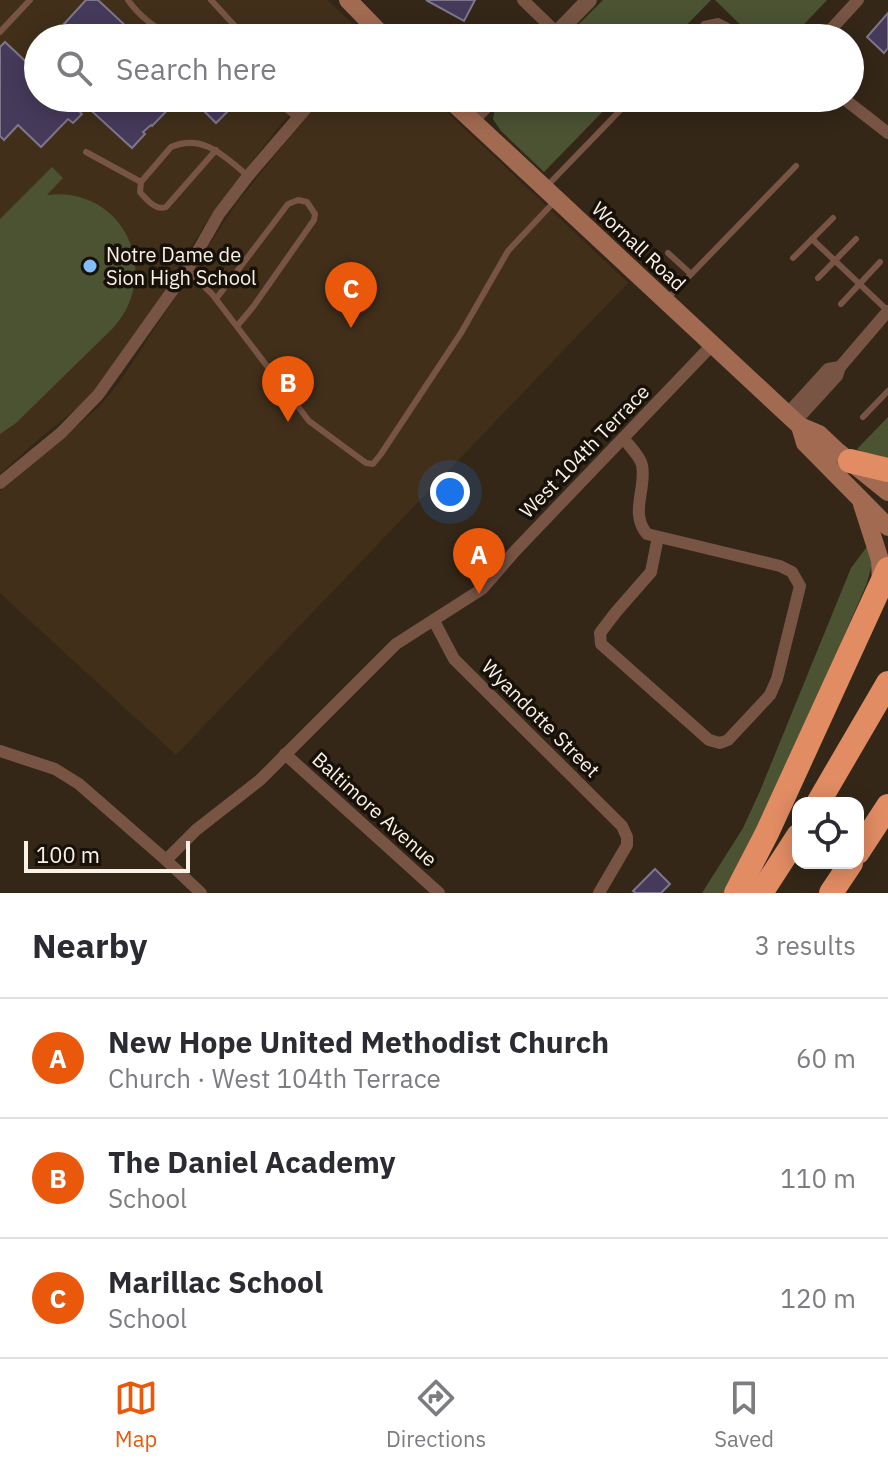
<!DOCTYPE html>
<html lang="en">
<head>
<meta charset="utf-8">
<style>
  body { margin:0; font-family:"IBM Plex Sans",sans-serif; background:#f2f2f3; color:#2b2b33 }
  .controls { position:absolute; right:24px; bottom:24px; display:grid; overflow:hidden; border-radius:16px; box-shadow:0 4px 20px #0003 }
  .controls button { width:72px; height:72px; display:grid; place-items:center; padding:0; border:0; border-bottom:2px solid #e1e1e2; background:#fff; color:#2b2b33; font:40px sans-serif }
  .scale { position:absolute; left:24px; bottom:20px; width:166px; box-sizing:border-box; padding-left:8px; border:4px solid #faf1e7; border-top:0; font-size:22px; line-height:28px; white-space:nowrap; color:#faf1e7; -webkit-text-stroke:6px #17110a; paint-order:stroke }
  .you { position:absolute; left:450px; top:492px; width:28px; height:28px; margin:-20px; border:6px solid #fff; border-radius:50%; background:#1a73e8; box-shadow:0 0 0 12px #1a73e833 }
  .badge { display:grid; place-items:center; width:52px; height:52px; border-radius:50%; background:#ea580c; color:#fff; font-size:26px; font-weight:700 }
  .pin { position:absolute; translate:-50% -66px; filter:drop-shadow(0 2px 4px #0008) }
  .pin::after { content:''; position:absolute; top:42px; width:28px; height:24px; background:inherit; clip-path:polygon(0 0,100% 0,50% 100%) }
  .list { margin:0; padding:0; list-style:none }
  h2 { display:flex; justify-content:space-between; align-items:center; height:104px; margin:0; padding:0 32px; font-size:34px }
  h2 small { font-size:26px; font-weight:400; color:#7c7c81 }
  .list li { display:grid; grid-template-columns:52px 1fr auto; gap:24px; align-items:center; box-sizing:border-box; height:120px; padding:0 32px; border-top:2px solid #e1e1e2 }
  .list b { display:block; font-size:30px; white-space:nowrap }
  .list p { margin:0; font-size:26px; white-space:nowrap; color:#7c7c81 }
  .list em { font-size:26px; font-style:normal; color:#7c7c81 }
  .icon { flex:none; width:44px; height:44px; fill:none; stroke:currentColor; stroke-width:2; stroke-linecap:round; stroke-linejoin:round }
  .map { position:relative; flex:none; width:888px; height:893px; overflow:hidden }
  .search { position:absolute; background:#fff; box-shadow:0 4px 20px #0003; left:24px; right:24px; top:24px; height:88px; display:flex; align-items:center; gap:20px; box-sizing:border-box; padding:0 28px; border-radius:44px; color:#7c7c81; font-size:30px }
  .sheet { height:464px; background:#fff }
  nav { display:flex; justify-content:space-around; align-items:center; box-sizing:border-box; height:112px; border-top:2px solid #e1e1e2; background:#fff; font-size:22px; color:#7c7c81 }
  nav a { display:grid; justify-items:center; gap:4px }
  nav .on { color:#ea580c }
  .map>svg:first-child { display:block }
  .built { fill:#412f1a }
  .green { fill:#4b5333 }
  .building { fill:#463a5b; stroke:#7e778c; stroke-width:2 }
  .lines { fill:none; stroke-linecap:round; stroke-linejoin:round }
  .service { stroke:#775444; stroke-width:6 }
  .minor { stroke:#775444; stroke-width:12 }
  .tertiary { stroke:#775444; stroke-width:16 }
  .secondary { stroke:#a26b51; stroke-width:18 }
  .motorway { stroke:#e18c63; stroke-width:24 }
  .poi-dot { fill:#83bcfb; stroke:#17110a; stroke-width:3 }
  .labels { text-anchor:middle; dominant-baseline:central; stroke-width:7; stroke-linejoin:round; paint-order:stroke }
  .street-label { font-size:20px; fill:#faf1e7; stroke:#17110a }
  .poi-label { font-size:20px; fill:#faf1e7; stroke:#17110a; text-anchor:start }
</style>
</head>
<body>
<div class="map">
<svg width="888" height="893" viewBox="0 0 888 893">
  <rect width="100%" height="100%" fill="#342718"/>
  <g class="built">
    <polygon points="0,0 327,0 357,28 361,35 360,38 38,38 38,98 305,98 281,124 253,160 204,226 155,307 97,388 76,409 41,437 0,474"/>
    <polygon points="324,98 432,98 628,283 176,755 0,593 0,491 99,407 119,383 236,204 301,123"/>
  </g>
  <g class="green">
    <polygon points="603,0 711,0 674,38 565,38"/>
    <polygon points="715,0 827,0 791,38 754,38"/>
    <polygon points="505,98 616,98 544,172 501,131 493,119 495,108"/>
    <path d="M52,167L63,178L47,195C123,186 163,271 114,327L16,423L0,434V219Z"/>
    <polygon points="888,417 888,461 870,457 857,449"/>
    <polygon points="869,544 873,560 867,583 762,826 725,893 702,893 743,828 760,791 851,568"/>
  </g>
  <g class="building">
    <polygon points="86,0 98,0 129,29 121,38 79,38 64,24"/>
    <polygon points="426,0 475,0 464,21"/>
    <polygon points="888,13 888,48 884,53 867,37"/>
    <polygon points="5,42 38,73 38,98 65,98 82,114 73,123 68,119 41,147 18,125 4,140 0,136 0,47"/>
    <polygon points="89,98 179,98 152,126 151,125 143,132 145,134 132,148 84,104"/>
    <polygon points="211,98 221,98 231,108 216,123 201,108"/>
    <polygon points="655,869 670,884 661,893 636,893 633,891"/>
  </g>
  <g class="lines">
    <g class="service">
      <path d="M128,0C139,16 157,29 174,38"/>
      <polyline points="211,0 246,38"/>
      <polyline points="0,32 30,0"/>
      <polyline points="691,38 704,24 718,21 728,26 741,38"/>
      <polyline points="272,98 297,118"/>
      <path d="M216,150L166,207C156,211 146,199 140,192L141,182L171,147C203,133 225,157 248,176"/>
      <polyline points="86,152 141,182"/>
      <polyline points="547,186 632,98"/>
      <polyline points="812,239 888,311"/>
      <polyline points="668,253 691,274"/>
      <polyline points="793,258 833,218"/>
      <polyline points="187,270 212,294 309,421 366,463 373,464 381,454 461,333 508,251 554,202"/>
      <polyline points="818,278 856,239"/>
      <polyline points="668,298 796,166"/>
      <polyline points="216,299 288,204 298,200 307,202 315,214 314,220 253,307 237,326"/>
      <polyline points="841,304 880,262"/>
      <polyline points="863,417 888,391"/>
    </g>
    <g class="minor">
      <polyline points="523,0 557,33"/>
      <polyline points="823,38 858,0"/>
      <polyline points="843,98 888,133"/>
      <polyline points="787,414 828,369 840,367"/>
      <polyline points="795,422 837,376 840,367 888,311"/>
      <path d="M624,439C630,447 640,456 642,465C647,488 629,513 647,534L780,566L792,572L800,586L777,679L770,695L728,740L720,743L709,740L601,644L600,633L616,612L651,572L658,537"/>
      <polyline points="0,483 61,433 98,395 187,270 219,214 248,176 315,98"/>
      <polyline points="434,621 454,659 622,826 627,837 627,845 599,893"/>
      <polyline points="0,751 55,769 79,784 166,860 201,893"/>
      <polyline points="285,754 439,893"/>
      <polyline points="166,860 196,830 260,780 396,644 482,589 515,551 713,344"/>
    </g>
    <g class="tertiary">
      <polyline points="552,38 589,0"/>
      <polyline points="471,120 493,98"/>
    </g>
    <g class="secondary">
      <polyline points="348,0 385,38"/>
      <polyline points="448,98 800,426 819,434 837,451 888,492"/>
      <polyline points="800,426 805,443 888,527"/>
      <polyline points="862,504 880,560 881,583"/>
    </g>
    <g class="motorway">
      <polyline points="850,461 888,470"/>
      <polyline points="818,803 888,683"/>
      <polyline points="858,852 888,806"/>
      <polyline points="736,893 767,833 888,569"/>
      <polyline points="761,893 798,836"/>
      <polyline points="831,893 851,863"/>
    </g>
  </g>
  <circle class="poi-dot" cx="90" cy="266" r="8"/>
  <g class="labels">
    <g class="street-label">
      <text transform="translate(639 246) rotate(43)">Wornall Road</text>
      <text transform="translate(584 451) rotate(-46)">West 104th Terrace</text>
      <text transform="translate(541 718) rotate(45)">Wyandotte Street</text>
      <text transform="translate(375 809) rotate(42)">Baltimore Avenue</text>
    </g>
    <g class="poi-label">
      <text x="106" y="254">Notre Dame de<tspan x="106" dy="23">Sion High School</tspan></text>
    </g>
  </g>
</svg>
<div class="controls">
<button><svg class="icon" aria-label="locate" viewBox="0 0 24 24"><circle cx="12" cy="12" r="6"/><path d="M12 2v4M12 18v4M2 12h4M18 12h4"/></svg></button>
</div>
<div class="scale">100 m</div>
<div class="you"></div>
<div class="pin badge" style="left:479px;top:594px">A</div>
<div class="pin badge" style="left:288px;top:422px">B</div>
<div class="pin badge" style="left:351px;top:328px">C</div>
<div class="search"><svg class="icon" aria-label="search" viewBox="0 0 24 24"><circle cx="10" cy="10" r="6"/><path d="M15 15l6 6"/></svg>Search here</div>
</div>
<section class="sheet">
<h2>Nearby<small>3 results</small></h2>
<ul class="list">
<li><span class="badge">A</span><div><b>New Hope United Methodist Church</b><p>Church · West 104th Terrace</p></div><em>60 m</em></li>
<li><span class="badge">B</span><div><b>The Daniel Academy</b><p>School</p></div><em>110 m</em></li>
<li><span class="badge">C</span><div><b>Marillac School</b><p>School</p></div><em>120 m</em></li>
</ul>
</section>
<nav>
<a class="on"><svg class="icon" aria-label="map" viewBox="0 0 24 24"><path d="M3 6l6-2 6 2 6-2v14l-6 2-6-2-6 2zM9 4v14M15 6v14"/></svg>Map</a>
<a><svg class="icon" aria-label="directions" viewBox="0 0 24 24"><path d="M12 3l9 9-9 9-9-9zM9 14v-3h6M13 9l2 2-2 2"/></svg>Directions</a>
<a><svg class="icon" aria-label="saved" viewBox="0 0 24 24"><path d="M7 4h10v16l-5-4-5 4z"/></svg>Saved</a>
</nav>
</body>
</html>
